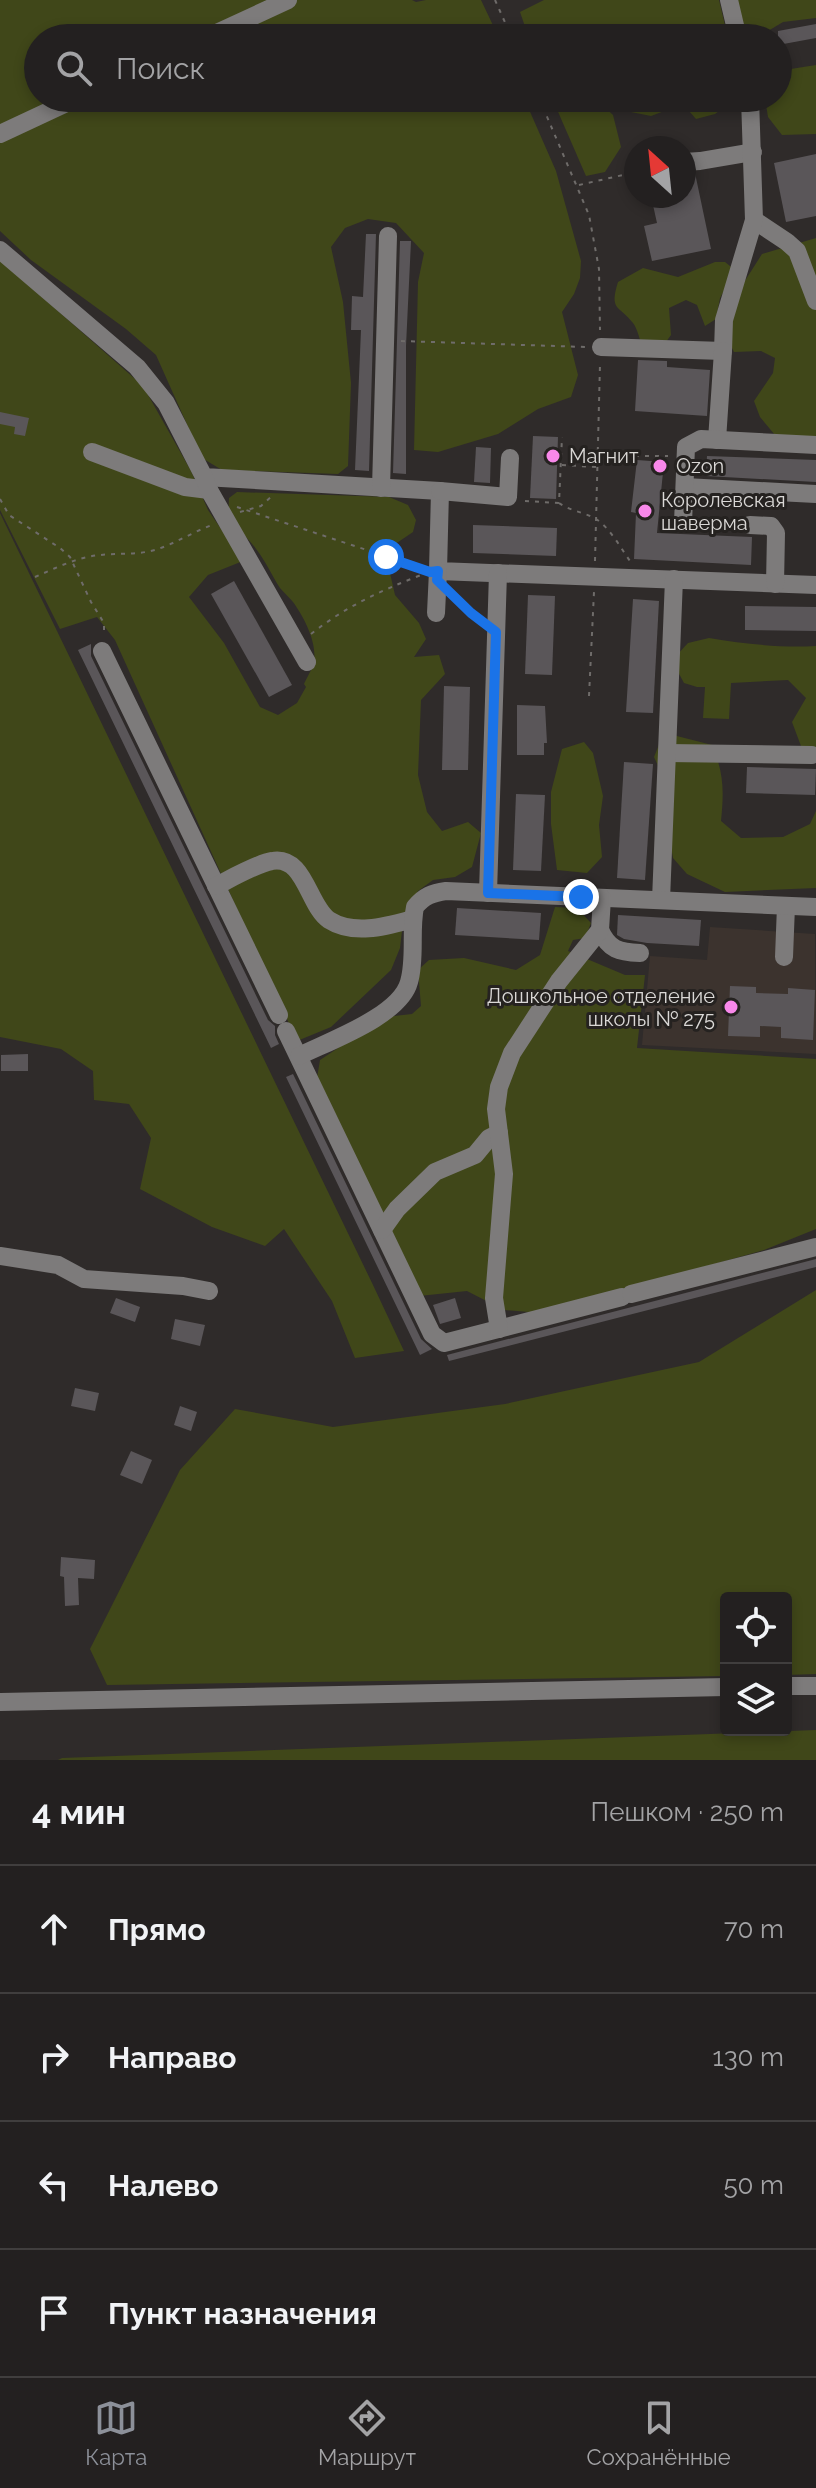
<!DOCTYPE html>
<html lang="ru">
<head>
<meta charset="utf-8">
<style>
  body { margin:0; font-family:Raleway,sans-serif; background:#2b2829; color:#f1f3f6 }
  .controls { position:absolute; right:24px; bottom:24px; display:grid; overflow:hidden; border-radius:8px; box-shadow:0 4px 12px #0003 }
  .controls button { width:72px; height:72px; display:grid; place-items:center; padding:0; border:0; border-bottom:2px solid #403e3e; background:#232020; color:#f1f3f6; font:40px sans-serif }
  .compass { position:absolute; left:624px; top:136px; width:72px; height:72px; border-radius:50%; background:#232020; box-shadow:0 4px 12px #0003; rotate:333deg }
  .stop { position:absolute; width:24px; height:24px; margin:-18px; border:6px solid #1a73e8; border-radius:50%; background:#fff }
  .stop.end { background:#1a73e8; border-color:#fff; box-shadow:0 2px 8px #0008 }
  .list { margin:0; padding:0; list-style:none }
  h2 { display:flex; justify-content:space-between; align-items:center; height:104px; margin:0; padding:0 32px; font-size:34px }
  h2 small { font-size:26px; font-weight:400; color:#a3a3a5 }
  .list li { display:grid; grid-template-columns:52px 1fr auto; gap:24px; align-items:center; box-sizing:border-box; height:128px; padding:0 32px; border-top:2px solid #403e3e }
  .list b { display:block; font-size:30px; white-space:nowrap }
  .list em { font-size:26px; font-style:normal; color:#a3a3a5 }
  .icon { flex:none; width:44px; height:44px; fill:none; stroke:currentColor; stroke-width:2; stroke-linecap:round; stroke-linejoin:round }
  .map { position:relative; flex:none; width:816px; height:1760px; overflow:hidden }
  .search { position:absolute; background:#232020; box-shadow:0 4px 12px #0003; left:24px; right:24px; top:24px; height:88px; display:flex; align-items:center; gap:20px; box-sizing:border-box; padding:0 28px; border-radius:44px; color:#a3a3a5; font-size:30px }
  .sheet { height:616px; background:#232020 }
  nav { display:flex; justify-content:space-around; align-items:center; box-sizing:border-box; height:112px; border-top:2px solid #403e3e; background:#232020; font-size:22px; color:#a3a3a5 }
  nav a { display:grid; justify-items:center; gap:4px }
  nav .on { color:#8c9099 }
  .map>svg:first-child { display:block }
  .built { fill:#3c332e }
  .green { fill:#404719 }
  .building { fill:#5a5659 }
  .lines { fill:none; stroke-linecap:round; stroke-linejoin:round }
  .path { stroke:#6f6c6a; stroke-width:2; stroke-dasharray:4 6; stroke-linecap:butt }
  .minor { stroke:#7d7b7b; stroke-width:18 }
  .route { stroke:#1a73e8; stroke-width:10 }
  .poi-dot { fill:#f888ea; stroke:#252220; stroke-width:3 }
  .labels { text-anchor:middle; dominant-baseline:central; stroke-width:6; stroke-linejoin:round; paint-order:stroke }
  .poi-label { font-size:20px; fill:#dad8d6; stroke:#252220; text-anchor:start }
</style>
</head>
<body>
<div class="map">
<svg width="816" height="1760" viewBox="0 0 816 1760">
  <rect width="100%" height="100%" fill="#2f2b2a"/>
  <polygon class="built" points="710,927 815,934 816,1054 642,1045 650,956 707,960"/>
  <g class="green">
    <polygon points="0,0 412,0 416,2 426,0 481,0 499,38 38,38 38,98 524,98 556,171 581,261 580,278 574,294 562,312 578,375 571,397 538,409 498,434 438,452 414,450 418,282 424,253 396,223 368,219 345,228 331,247 343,302 351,383 348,466 338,474 222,470 202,458 156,355 126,329 31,260 0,231"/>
    <polygon points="544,0 719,0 728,38 529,38 520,12"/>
    <polygon points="734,0 816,0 816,18 783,22 768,31 769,38 743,38"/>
    <polygon points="816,65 816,134 782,135 768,117 765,98 778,98 778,71"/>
    <polygon points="552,98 595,98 613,115 621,147 605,172 586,176"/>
    <polygon points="615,98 736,98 715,114 696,119 683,104 651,116 621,110"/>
    <polygon points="816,238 816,437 775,435 760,417 754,401 773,373 775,358 761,351 734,352 728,340 741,287 762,254"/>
    <path d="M0,260L143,386L191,471L208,510L243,561L208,575L189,597L224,643L260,707L278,715L297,703L306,687L304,684C307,677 313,668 314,661C317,642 304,617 293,602C289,597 284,593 280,588C271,574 265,559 253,545C238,526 227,526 229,498L237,492L389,497L408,505L416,520L413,532L385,551L395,595L419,623L426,639L414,657L439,655L445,674L421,700L418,775L427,812L442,831L468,822L481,833L472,867L455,877L433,880L418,891L404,914L400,948L391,970L331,1027L297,1041L115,640L97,617L60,629L0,510Z"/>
    <path d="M715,262H725L735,270L720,298L716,319L705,326L697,305L686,300L669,308L671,335L663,346L641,343C639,337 637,328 633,323C619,305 609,311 618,282L643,268L678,277Z"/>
    <polygon points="0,513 373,1285 404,1351 355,1358 332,1301 284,1229 265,1246 212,1227 140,1189 151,1138 129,1104 94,1100 93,1071 61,1049 0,1037"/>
    <path d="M709,638C745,644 780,648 816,646V759L801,746L792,722L806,698L788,680L731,683L729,719L703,718L705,687H697L684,683L677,670L676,656L688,643Z"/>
    <path d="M673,735L712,745C724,773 724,791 721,821L741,838L783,837L810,824L816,811V888L725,892L687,874L673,858L666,818L664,779L654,757L660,742Z"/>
    <polygon points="584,742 593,753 603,796 599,825 602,857 587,873 557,870 551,824 551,792 562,749"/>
    <polygon points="555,907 577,908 591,923 585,938 573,940 568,951 625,975 645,975 637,1048 816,1059 816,1229 764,1250 541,1313 504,1310 467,1291 419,1296 316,1084 320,1060 385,1017 412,1014 421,1006 418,970 429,960 464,958 516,970 540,955"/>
    <polygon points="816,1290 816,1674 786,1675 786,1598 726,1598 726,1676 107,1685 90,1649 180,1470 235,1409 333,1427 505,1404 699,1362"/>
    <polygon points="816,1730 816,1760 58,1760 62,1758"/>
  </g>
  <g class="building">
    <polygon points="816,24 816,38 778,45 778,31"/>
    <polygon points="816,154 816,216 786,222 774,163"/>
    <polygon points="695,173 711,249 652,261 644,226 657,223 651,196 684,196 684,174"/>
    <polygon points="366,234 376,234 369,471 355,470 361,330 351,330 352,296 363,297"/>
    <polygon points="400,241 411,241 406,346 406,474 393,473"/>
    <polygon points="638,360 667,361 667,367 710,370 707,416 635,411"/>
    <polygon points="0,412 29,418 25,436 14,434 15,427 0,424"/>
    <polygon points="533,436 558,437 556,499 530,498"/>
    <polygon points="476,447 491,448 490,483 474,482"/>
    <polygon points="707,456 816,460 816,482 706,476"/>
    <polygon points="637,460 664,462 657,533 752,537 751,565 634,559 636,513 631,512"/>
    <polygon points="473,525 557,528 556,556 473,553"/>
    <polygon points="234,581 292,685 269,697 211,594"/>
    <polygon points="528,595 555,596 552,675 525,674"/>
    <polygon points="633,599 659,601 653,713 626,712"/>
    <polygon points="745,606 816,607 816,631 745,630"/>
    <polygon points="91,644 91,656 268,1020 275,1026 275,1035 279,1044 271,1048 78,650"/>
    <polygon points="444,686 470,687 468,770 442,770"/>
    <polygon points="517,705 545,706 547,743 544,743 544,755 517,755"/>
    <polygon points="624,762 653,764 645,880 617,878"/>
    <polygon points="747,767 816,769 815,795 746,793"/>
    <polygon points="516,794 545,795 541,871 513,870"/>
    <polygon points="457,908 541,913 539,940 455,935"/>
    <polygon points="618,915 701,920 699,946 647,943 624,939 617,935"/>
    <polygon points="730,986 756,987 756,993 788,994 788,988 815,990 813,1040 781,1038 781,1027 760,1026 760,1037 728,1036"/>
    <polygon points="28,1054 28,1071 1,1071 1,1055"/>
    <polygon points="293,1074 421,1339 432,1349 420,1355 286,1077"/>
    <polygon points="816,1259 816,1267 449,1361 447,1355"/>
    <polygon points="116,1298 140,1307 135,1322 110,1313"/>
    <polygon points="455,1298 461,1318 440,1324 433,1305"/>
    <polygon points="175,1319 205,1325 200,1346 171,1339"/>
    <polygon points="75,1388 99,1393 95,1411 71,1406"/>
    <polygon points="180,1406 197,1412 191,1431 174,1425"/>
    <polygon points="131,1451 152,1460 142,1484 120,1475"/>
    <polygon points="61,1557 95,1560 94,1579 78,1578 79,1605 65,1606 64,1577 60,1576"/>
  </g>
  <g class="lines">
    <g class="path">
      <polyline points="495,0 512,38"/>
      <polyline points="539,98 589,215 599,269 600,330"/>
      <polyline points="579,185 636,172"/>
      <polyline points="401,341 586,347"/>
      <polyline points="599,461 627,460 627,456 668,456"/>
      <polyline points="562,465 596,467"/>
      <polyline points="0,499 9,515 60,548 70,557 91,602 104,623 104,634"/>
      <polyline points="525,501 559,503 562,437"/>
      <path d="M559,503C570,511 584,512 596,519C610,528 620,547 630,561"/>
      <polyline points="237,507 421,568"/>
      <polyline points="240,512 261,506 272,496"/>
      <polyline points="700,523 734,525"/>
      <polyline points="595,561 600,364"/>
      <path d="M35,577C56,568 77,557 100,555C118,553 137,555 155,550C174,544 193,532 212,525"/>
      <polyline points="453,595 480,620"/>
      <path d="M311,634C345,607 380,591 421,575"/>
      <polyline points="589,696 594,592"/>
    </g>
    <g class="minor">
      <polyline points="729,0 738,38"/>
      <polyline points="206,38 288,0"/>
      <polyline points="0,134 77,98"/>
      <polyline points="684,162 700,161 753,152"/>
      <polyline points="754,220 787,242 797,251 816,301"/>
      <polyline points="0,250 137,367 166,403 204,477 440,491 438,571 816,585"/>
      <polyline points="601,347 723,351 724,320 754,220 750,98"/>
      <polyline points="717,440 723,351"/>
      <polyline points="92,452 185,487 209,490"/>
      <polyline points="204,477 209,490 307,662"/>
      <polyline points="685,487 816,494"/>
      <polyline points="381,488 388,236"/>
      <polyline points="440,491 508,497 510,458"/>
      <polyline points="683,523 686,447 701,439 816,445"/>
      <polyline points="750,525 771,526 776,533 775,584"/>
      <polyline points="436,613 438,571"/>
      <polyline points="102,651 279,1015"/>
      <polyline points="667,753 812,755"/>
      <path d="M216,886C230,879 258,863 272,861C305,855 308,906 329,920C354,936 387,926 413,919"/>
      <polyline points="488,893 498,573"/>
      <polyline points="661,900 674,579"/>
      <path d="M600,930C609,950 619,952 640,953"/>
      <polyline points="784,957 786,906"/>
      <polyline points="286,1031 432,1334 444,1343 622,1297"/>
      <path d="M299,1056C329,1041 400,1016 409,982C416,958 410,931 415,907C424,896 432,893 446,891L816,907"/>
      <polyline points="382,1230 397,1209 435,1172 475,1155 489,1138 499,1133"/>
      <polyline points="0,1256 58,1265 84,1279 183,1286 209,1291"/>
      <polyline points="631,1294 816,1247"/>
      <polyline points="499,1329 494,1298 504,1174 496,1109 499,1087 512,1053 559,981 600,930 602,898"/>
      <polyline points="786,1686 816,1686"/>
      <polyline points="0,1702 726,1687"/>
    </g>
  </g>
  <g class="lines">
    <polyline class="route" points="386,557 430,572 438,571 437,580 471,613 496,632 488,893 581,897"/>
  </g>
  <g class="poi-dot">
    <circle cx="553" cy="456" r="8"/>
    <circle cx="660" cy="466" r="8"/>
    <circle cx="645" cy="511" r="8"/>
    <circle cx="731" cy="1007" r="8"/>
  </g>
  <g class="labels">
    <g class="poi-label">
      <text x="569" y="456">Магнит</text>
      <text x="676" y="466">Ozon</text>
      <text x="661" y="500">Королевская<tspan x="661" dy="23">шаверма</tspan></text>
      <text x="715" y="996" text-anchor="end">Дошкольное отделение<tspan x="715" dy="23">школы № 275</tspan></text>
    </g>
  </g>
</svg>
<div class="controls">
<button><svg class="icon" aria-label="locate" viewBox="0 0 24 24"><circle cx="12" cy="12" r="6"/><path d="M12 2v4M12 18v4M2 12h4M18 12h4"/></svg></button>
<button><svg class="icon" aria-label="layers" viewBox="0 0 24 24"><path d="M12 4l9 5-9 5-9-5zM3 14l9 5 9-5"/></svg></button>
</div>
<svg class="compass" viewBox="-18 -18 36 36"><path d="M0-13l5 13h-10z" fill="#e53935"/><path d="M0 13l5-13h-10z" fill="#a3a3a5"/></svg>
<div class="stop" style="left:386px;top:557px"></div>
<div class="stop end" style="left:581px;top:897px"></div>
<div class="search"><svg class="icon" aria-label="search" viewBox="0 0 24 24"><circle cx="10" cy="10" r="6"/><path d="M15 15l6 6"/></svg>Поиск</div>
</div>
<section class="sheet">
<h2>4 мин<small>Пешком · 250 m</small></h2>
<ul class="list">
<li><svg class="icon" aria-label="ahead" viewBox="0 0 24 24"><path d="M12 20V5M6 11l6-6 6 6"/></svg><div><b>Прямо</b></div><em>70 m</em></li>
<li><svg class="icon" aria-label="right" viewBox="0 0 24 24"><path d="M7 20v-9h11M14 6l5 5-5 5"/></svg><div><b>Направо</b></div><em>130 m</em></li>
<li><svg class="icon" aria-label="left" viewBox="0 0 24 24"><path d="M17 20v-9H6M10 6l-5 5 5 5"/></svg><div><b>Налево</b></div><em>50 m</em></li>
<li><svg class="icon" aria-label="arrive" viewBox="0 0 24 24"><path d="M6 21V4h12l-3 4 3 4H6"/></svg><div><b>Пункт назначения</b></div></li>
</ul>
</section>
<nav>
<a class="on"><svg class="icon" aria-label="map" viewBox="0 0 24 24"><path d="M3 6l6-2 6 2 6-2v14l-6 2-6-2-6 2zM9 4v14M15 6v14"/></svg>Карта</a>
<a><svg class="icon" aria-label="directions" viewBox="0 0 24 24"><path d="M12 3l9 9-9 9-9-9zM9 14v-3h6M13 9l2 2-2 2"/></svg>Маршрут</a>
<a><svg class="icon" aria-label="saved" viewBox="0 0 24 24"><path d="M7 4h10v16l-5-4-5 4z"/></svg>Сохранённые</a>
</nav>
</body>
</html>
